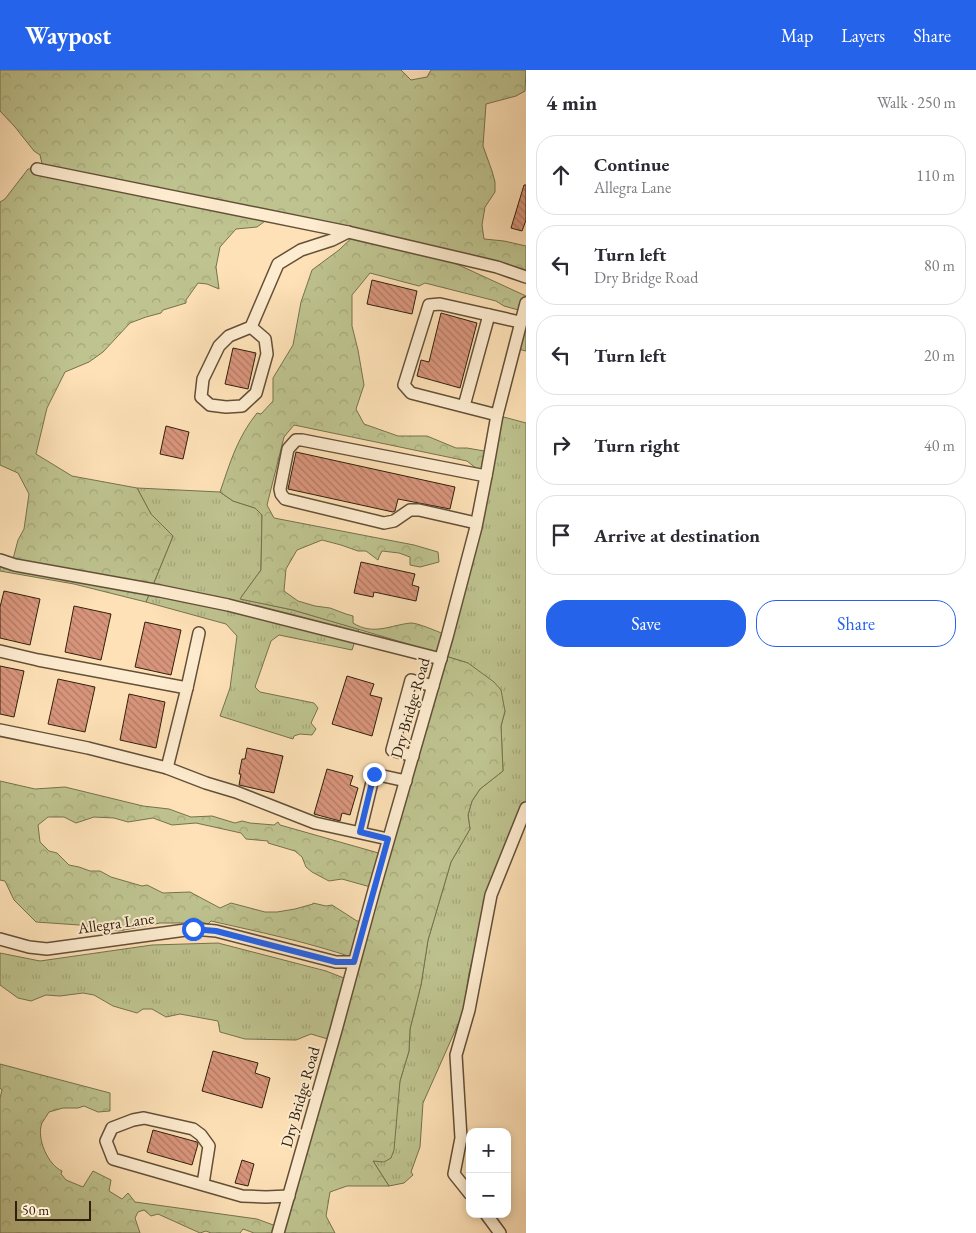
<!DOCTYPE html>
<html lang="en">
<head>
<meta charset="utf-8">
<style>
  body { margin:0; font-family:"EB Garamond",serif; background:#f7f7f7; color:#2b2b33 }
  .controls { position:absolute; right:15px; bottom:15px; display:grid; overflow:hidden; border-radius:10px; box-shadow:0 2px 8px #0003 }
  .controls button { width:45px; height:45px; display:grid; place-items:center; padding:0; border:0; border-bottom:1px solid #e1e1e2; background:#fff; color:#2b2b33; font:25px sans-serif }
  .scale { position:absolute; left:15px; bottom:12px; width:76px; box-sizing:border-box; padding-left:5px; border:2px solid #2f200d; border-top:0; font-size:14px; line-height:18px; white-space:nowrap; color:#2f200d; -webkit-text-stroke:4px #feecd0; paint-order:stroke }
  .stop { position:absolute; width:15px; height:15px; margin:-11px; border:4px solid #2563eb; border-radius:50%; background:#fff }
  .stop.end { background:#2563eb; border-color:#fff; box-shadow:0 1px 5px #0008 }
  .list { margin:0; padding:0; list-style:none }
  h2 { display:flex; justify-content:space-between; align-items:center; height:65px; margin:0; padding:0 20px; font-size:21px }
  h2 small { font-size:16px; font-weight:400; color:#7c7c81 }
  .list li { display:grid; grid-template-columns:32px 1fr auto; gap:15px; align-items:center; box-sizing:border-box; height:80px; margin:0 10px 10px; padding:0 10px; border:1px solid #e1e1e2; border-radius:20px }
  .list b { display:block; font-size:19px; white-space:nowrap }
  .list p { margin:0; font-size:16px; white-space:nowrap; color:#7c7c81 }
  .list em { font-size:16px; font-style:normal; color:#7c7c81 }
  .actions { display:flex; gap:10px; padding:15px 20px }
  .actions a { flex:1; padding:11px 0; border:1px solid #2563eb; border-radius:20px; text-align:center; font-size:18px; color:#2563eb }
  .actions .main { background:#2563eb; color:#fff }
  .icon { flex:none; width:28px; height:28px; fill:none; stroke:currentColor; stroke-width:2; stroke-linecap:round; stroke-linejoin:round }
  .map { position:relative; flex:none; width:526px; height:1163px; overflow:hidden }
  header { display:flex; align-items:center; gap:30px; box-sizing:border-box; height:70px; padding:0 25px; background:#2563eb; color:#fff }
  header strong { font-size:24px }
  nav { display:flex; gap:28px; margin-inline-start:auto; font-size:18px }
  main { display:flex }
  aside { flex:1; background:#fff }
  .map>svg:first-child { display:block }
  .grass { fill:url(#grass-tufts); stroke:#76724e }
  .forest { fill:url(#forest-crowns); stroke:#76724e; fill-rule:evenodd }
  .building { fill:url(#building-back-hatch); stroke:#2f200d }
  .lines { fill:none; stroke-linecap:round; stroke-linejoin:round }
  .minor-casing { stroke:#635038; stroke-width:14 }
  .minor { stroke:#feecd0; stroke-width:11 }
  .route { stroke:#2563eb; stroke-width:6 }
  .labels { text-anchor:middle; dominant-baseline:central; stroke-width:4; stroke-linejoin:round; paint-order:stroke }
  .street-label { font-size:16px; fill:#2f200d; stroke:#feecd0 }
</style>
</head>
<body>
<header>
<strong>Waypost</strong>
<nav><a>Map</a><a>Layers</a><a>Share</a></nav>
</header>
<main>
<div class="map">
<svg width="526" height="1163" viewBox="0 0 526 1163">
  <defs>
    <pattern id="grass-tufts" width="24" height="20" patternUnits="userSpaceOnUse" patternTransform="scale(1.25)"><rect width="24" height="20" fill="#bec38f"/><path d="M3 7l-1-3M5 7V3M7 7l1-3M15 17l-1-3M17 17v-4M19 17l1-3" fill="none" stroke="#a4a77a"/></pattern>
    <pattern id="forest-crowns" width="20" height="18" patternUnits="userSpaceOnUse" patternTransform="scale(1.25)"><rect width="20" height="18" fill="#bec38f"/><path d="M2 6a3 3 0 1 1 6 0M12 15a3 3 0 1 1 6 0" fill="none" stroke="#a4a77a"/></pattern>
    <pattern id="building-back-hatch" width="6" height="6" patternUnits="userSpaceOnUse" patternTransform="scale(1.25)"><rect width="6" height="6" fill="#d9957c"/><path d="M-1 5l2 2M0 0l6 6M5-1l2 2" fill="none" stroke="#b07964"/></pattern>
  </defs>
  <rect width="100%" height="100%" fill="#fee1b7"/>
  <filter id="stains"><feTurbulence type="fractalNoise" baseFrequency=".004" numOctaves="4"/><feColorMatrix values="0 0 0 0 .2 0 0 0 0 .09 0 0 0 0 .02 0 0 0 .5 -.17"/></filter>
  <radialGradient id="worn" r=".72"><stop offset=".6" stop-color="#630" stop-opacity="0"/><stop offset="1" stop-color="#630" stop-opacity=".3"/></radialGradient>
  <g class="grass">
    <polygon points="500,346 526,353 526,740 476,875 469,903 463,943 423,1033 420,1077 411,1102 413,1105 404,1113 389,1116 373,1091 384,1091 400,1011 409,981 410,959 421,915 428,870 451,792 470,759 468,745 472,731 480,719 503,701 501,656 505,641 468,593 442,585"/>
    <polygon points="137,418 220,422 233,431 255,438 262,445 261,500 242,526 241,529 293,540 359,559 352,580 279,565 271,571 255,617 260,622 314,633 318,638 311,653 316,659 312,665 300,664 294,666 293,669 220,646 230,618 237,566 226,554 146,532 173,466 151,444"/>
    <polygon points="218,873 326,901 349,910 331,970 311,964 296,970 245,969 220,962 218,951 180,944 166,947 152,939 143,939 137,943 113,936 94,925 83,923 60,926 46,925 31,931 18,928 0,915 0,883 40,891 152,875"/>
  </g>
  <g class="forest">
    <path d="M0,0H401L411,10L427,7L431,0H526L525,21L516,26L486,34L483,76L492,101L495,112V122L485,137L482,155L484,169L504,171L526,176V205L424,179L526,226V281L514,278L522,241L504,236L496,231L425,213L419,216L370,203L352,225V256L358,280L364,315L356,339L364,354L398,366H427L456,378H467L490,382L482,403L467,391L294,355L284,367L267,435L274,448L414,475L438,482L439,492L420,497L410,495V487L399,483L382,481L379,487L378,490L366,481H358L341,475L322,470L297,480L286,499L284,521L298,531L315,536L330,538L346,544L353,546V553C374,566 390,555 411,553C418,553 436,561 444,564L442,584L293,540L240,529L242,526L261,500L262,445L255,438L233,431L220,422C230,393 237,368 257,343L261,344L273,331V308L293,275L301,232L312,200L339,180L356,164L272,146L257,157L236,159L220,177L216,197L219,219L207,214L198,213L186,230V233L163,240L161,243L146,247L130,253L103,282L89,292L65,302L47,338L36,384L72,406L137,418L151,444L173,466L146,532L74,514L0,501V487L13,489L18,470L24,459L29,424L18,403L0,395V132L5,129L28,99L43,98L40,85L34,81L15,57L0,41Z"/>
    <path d="M442,585L468,593L494,612L501,620L505,641L501,656L503,701L480,719L472,731L468,745L470,759L451,792L428,870L421,915L410,959L409,981L400,1011L394,1080L391,1088L384,1092L373,1091L389,1116H347L330,1122L326,1146L335,1163H254L243,1159L240,1163H211L206,1161L200,1163L158,1144L151,1146L144,1140L138,1142L135,1148L140,1163H0V1028L2,1020L0,1018V994L110,1023V1041L98,1042L84,1036L78,1038H63L49,1042C47,1046 44,1049 42,1053C36,1068 48,1095 62,1101L61,1104L66,1110L83,1117L93,1101L111,1110L109,1121L122,1129L128,1123L135,1132L257,1149L276,1156L354,888C308,872 259,862 211,851L208,854L195,850L189,853H160L119,861L79,855L36,852L14,830L5,811L0,810V711L35,719L65,717L143,736L169,739L191,747L212,746L235,753L242,751L250,753L274,755L278,752L280,755L382,784ZM48,747H64L76,753L94,747L114,748L128,752L153,748L172,755L196,753L241,763L246,769L268,771V773L295,781L302,787L306,797L312,802L327,810L329,811L342,809L374,818L364,852L357,851L332,835L326,836L313,833V834L295,839L277,842H265L231,833L220,838L190,822L163,823L147,815L142,816L111,807L100,801H90L79,797L69,795L57,783L49,781L40,772L38,755Z"/>
  </g>
  <g class="building">
    <polygon points="524,115 526,115 526,150 522,161 511,158"/>
    <polygon points="372,210 417,221 412,244 367,234"/>
    <polygon points="441,243 477,253 460,318 417,306 421,290 429,292"/>
    <polygon points="233,278 256,283 248,319 225,314"/>
    <polygon points="166,356 189,362 183,389 160,384"/>
    <polygon points="296,382 455,417 450,439 398,429 395,441 393,442 288,419"/>
    <polygon points="361,492 415,504 412,515 419,517 416,531 374,522 373,527 354,523"/>
    <polygon points="4,521 40,529 30,575 0,568 0,537"/>
    <polygon points="74,536 111,544 101,590 65,582"/>
    <polygon points="145,552 181,560 171,605 135,597"/>
    <polygon points="0,596 24,601 14,647 0,644"/>
    <polygon points="347,606 374,614 370,625 382,628 372,666 332,654"/>
    <polygon points="58,609 95,617 85,662 48,654"/>
    <polygon points="129,624 165,632 156,678 120,670"/>
    <polygon points="247,678 283,686 274,723 239,715 241,704 239,704 242,689 245,689"/>
    <polygon points="327,699 353,706 350,715 358,718 350,745 342,743 340,751 314,744"/>
    <polygon points="213,981 258,993 255,1003 270,1008 262,1038 202,1021"/>
    <polygon points="153,1060 197,1072 198,1074 192,1095 147,1082"/>
    <polygon points="242,1090 254,1094 248,1116 235,1113"/>
  </g>
  <g class="lines">
    <defs>
      <g id="minor">
        <polyline points="37,99 348,162 497,197 526,207"/>
        <polyline points="251,257 229,266 219,276 203,309 201,327 210,335 226,337 242,336 256,323 267,284 265,269 251,257 278,194 301,180 332,170 348,162"/>
        <polyline points="464,336 489,245"/>
        <polyline points="497,345 411,323 404,315 429,235 440,234 520,252"/>
        <polyline points="476,453 419,440 410,440 394,451 384,453 285,429 281,424 280,419 288,379 296,370 302,370 486,406"/>
        <polyline points="0,490 15,495 160,521 228,535 441,589"/>
        <polyline points="0,581 38,590 187,618 167,698"/>
        <polyline points="187,618 199,563"/>
        <polyline points="0,660 88,678 167,698 206,713 236,722 315,753 388,769"/>
        <polyline points="413,686 392,680 411,610 433,616"/>
        <polyline points="360,762 374,704 406,711"/>
        <polyline points="0,869 29,877 47,879 193,859 216,861 336,892 354,892"/>
        <polyline points="203,1114 209,1076 201,1065 193,1059 144,1048 133,1050 112,1058 106,1071 113,1089 242,1126 266,1127 289,1126"/>
        <polyline points="470,1124 454,1104 461,1068 456,985 469,940 491,825 526,738"/>
        <polyline points="486,1144 500,1163"/>
        <polyline points="278,1163 336,960 374,820 447,567 476,457 487,401 497,345 526,233"/>
      </g>
    </defs>
    <use href="#minor" class="minor-casing"/>
    <use href="#minor" class="minor"/>
  </g>
  <g class="lines">
    <polyline class="route" points="193,859 216,861 336,892 354,892 388,769 360,762 374,704"/>
  </g>
  <g class="labels">
    <g class="street-label">
      <text transform="translate(410 638) rotate(-74)">Dry Bridge Road</text>
      <text transform="translate(116 853) rotate(-8)">Allegra Lane</text>
      <text transform="translate(300 1027) rotate(-74)">Dry Bridge Road</text>
    </g>
  </g>
  <rect width="100%" height="100%" filter="url(#stains)"/>
  <rect width="100%" height="100%" fill="url(#worn)"/>
</svg>
<div class="controls">
<button>+</button>
<button>−</button>
</div>
<div class="scale">50 m</div>
<div class="stop" style="left:193px;top:859px"></div>
<div class="stop end" style="left:374px;top:704px"></div>
</div>
<aside>
<h2>4 min<small>Walk · 250 m</small></h2>
<ul class="list">
<li><svg class="icon" aria-label="ahead" viewBox="0 0 24 24"><path d="M12 20V5M6 11l6-6 6 6"/></svg><div><b>Continue</b><p>Allegra Lane</p></div><em>110 m</em></li>
<li><svg class="icon" aria-label="left" viewBox="0 0 24 24"><path d="M17 20v-9H6M10 6l-5 5 5 5"/></svg><div><b>Turn left</b><p>Dry Bridge Road</p></div><em>80 m</em></li>
<li><svg class="icon" aria-label="left" viewBox="0 0 24 24"><path d="M17 20v-9H6M10 6l-5 5 5 5"/></svg><div><b>Turn left</b></div><em>20 m</em></li>
<li><svg class="icon" aria-label="right" viewBox="0 0 24 24"><path d="M7 20v-9h11M14 6l5 5-5 5"/></svg><div><b>Turn right</b></div><em>40 m</em></li>
<li><svg class="icon" aria-label="arrive" viewBox="0 0 24 24"><path d="M6 21V4h12l-3 4 3 4H6"/></svg><div><b>Arrive at destination</b></div></li>
</ul>
<div class="actions"><a class="main">Save</a><a>Share</a></div>
</aside>
</main>
</body>
</html>
